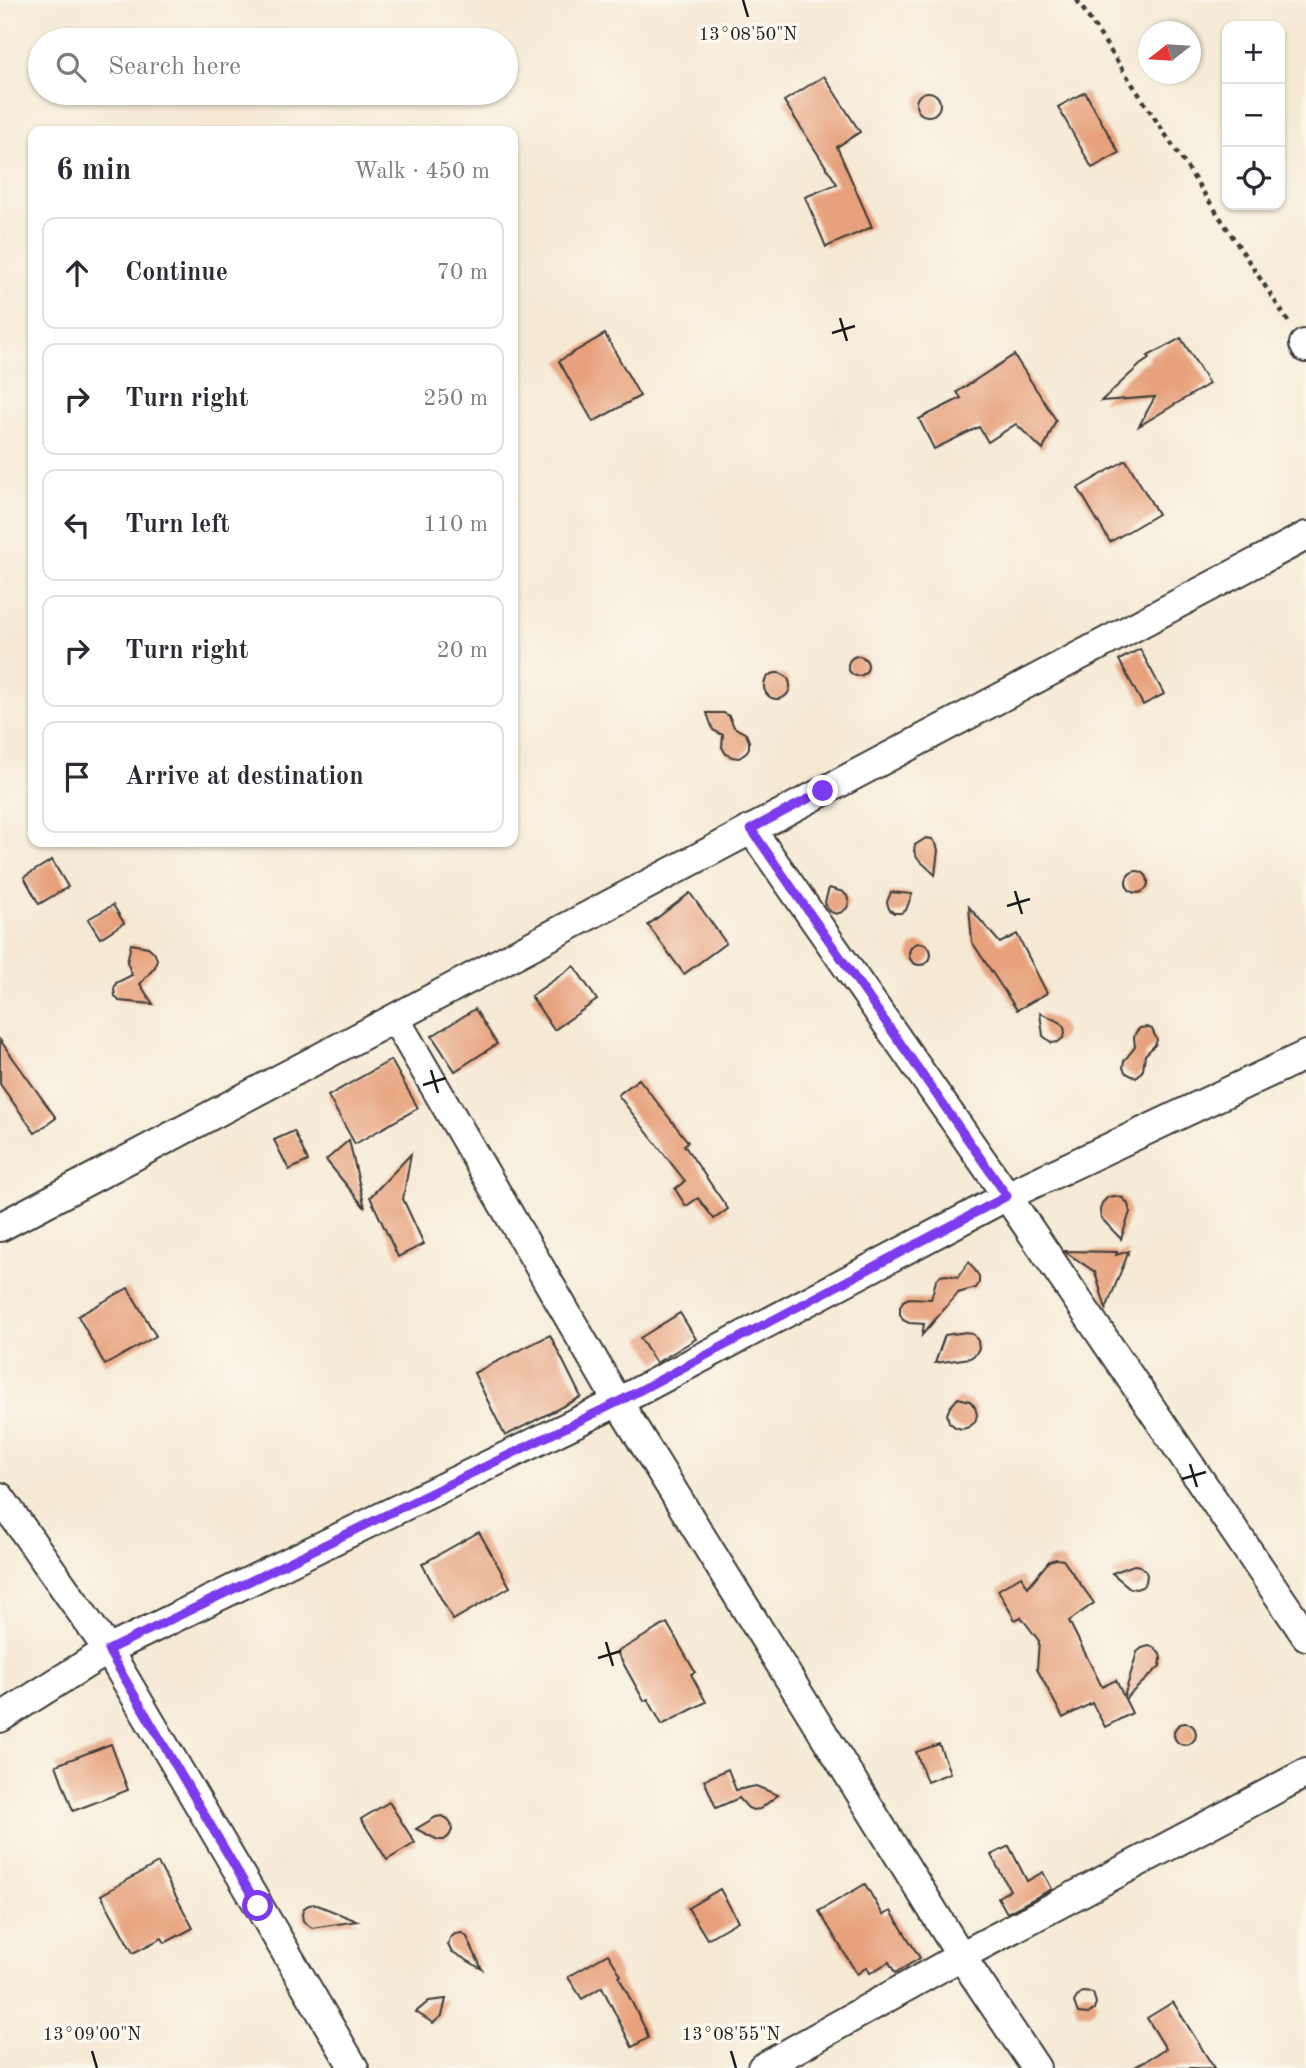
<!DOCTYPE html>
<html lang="en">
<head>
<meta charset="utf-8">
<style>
  body { margin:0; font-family:"Old Standard TT",serif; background:#f2f2f3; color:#2b2b33 }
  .controls { position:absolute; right:21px; top:21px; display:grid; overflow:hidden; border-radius:14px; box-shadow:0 2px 5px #0004 }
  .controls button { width:63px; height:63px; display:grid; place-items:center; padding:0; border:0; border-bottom:2px solid #e1e1e2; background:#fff; color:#2b2b33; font:35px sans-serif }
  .compass { position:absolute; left:1138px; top:21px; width:63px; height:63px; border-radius:50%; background:#fff; box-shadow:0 2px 5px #0004; rotate:253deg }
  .stop { position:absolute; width:21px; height:21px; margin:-16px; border:5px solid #7c3aed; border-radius:50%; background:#fff }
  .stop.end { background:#7c3aed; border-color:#fff; box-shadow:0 2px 7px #0008 }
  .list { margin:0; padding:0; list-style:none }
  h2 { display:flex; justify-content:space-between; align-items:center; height:91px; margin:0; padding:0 28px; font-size:30px }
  h2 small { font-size:23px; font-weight:400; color:#7c7c81 }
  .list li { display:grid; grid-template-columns:46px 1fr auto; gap:21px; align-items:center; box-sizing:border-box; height:112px; margin:0 14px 14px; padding:0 14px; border:2px solid #e1e1e2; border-radius:14px }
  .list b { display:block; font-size:26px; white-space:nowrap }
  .list em { font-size:23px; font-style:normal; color:#7c7c81 }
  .icon { flex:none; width:38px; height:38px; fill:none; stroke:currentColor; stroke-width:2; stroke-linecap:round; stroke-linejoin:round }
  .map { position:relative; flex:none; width:1306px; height:2068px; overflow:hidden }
  .search { position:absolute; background:#fff; box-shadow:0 2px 5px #0004; left:28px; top:28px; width:490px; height:77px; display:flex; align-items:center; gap:18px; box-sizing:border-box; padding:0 24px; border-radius:38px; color:#7c7c81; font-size:26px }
  .panel { position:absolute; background:#fff; box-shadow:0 2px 5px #0004; left:28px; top:126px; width:490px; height:721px; border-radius:14px }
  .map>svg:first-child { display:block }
  .building { fill:#e7a27d }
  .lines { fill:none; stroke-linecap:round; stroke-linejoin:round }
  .street-casing { stroke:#3d3b38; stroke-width:32 }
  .path { stroke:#3d3b38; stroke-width:4.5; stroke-dasharray:5 5; stroke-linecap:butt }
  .street { stroke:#fff; stroke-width:28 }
  .route { stroke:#7c3aed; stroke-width:9 }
  .ticks { fill:none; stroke:#1c1c1c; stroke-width:2.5 }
  .ticks-label { font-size:18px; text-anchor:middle; fill:#1c1c1c; stroke:#fbf7ec; stroke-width:7; stroke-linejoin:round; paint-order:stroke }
</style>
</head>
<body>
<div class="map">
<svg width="1306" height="2068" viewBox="0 0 1306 2068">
  <rect width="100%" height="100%" fill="#fbf7ec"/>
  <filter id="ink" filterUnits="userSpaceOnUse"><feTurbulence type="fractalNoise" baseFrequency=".0143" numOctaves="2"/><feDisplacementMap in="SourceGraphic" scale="14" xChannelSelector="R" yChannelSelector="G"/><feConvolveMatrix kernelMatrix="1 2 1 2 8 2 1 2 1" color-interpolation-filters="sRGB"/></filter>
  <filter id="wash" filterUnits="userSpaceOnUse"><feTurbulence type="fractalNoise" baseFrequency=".00686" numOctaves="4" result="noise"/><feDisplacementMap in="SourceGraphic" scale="28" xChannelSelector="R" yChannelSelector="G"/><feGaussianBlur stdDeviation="1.57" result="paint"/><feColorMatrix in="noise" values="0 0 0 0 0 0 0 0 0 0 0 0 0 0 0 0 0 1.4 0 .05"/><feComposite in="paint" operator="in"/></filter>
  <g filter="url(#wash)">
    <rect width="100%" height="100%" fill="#f6ead5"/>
    <g id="blocks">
      <g class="building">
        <polygon points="824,76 860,132 837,147 872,227 826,247 805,197 837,184 784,101"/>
        <polygon points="1085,92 1119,153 1092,168 1058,107"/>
        <circle cx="928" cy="104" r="12"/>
        <polygon points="605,334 640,396 593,422 559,361"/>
        <polygon points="1181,338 1209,384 1139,426 1155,397 1101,401 1140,365 1150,358 1148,356"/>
        <polygon points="1014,355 1056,420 1043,450 1016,424 988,442 979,427 934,449 919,419 961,398 957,392"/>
        <polygon points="1126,460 1158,514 1110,542 1078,488"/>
        <polygon points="1140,649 1164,694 1143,705 1119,660"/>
        <circle cx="858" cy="666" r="10"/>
        <circle cx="777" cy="686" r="13"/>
        <polygon points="707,713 724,713 729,716 734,727 746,734 749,741 749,748 745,754 739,758 732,757 726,754 722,747 723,735 713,730"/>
        <polygon points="926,838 932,839 936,844 938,850 935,875 917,858 914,851 915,845"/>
        <polygon points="52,860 68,887 39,904 24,877"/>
        <circle cx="1137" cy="882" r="11"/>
        <polygon points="829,888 843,892 847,896 849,902 847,908 842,912 836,914 831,912 827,908 825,902"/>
        <polygon points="891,892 912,894 906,910 901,913 894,913 889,909 887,902"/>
        <polygon points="690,893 726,943 684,974 648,925"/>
        <polygon points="113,905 124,923 100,938 88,919"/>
        <polygon points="969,907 1000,943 1017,934 1047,993 1017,1010 972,942"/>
        <circle cx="920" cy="954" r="11"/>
        <polygon points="131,944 148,947 154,952 157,959 155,967 140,984 153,1004 119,1001 115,996 114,989 116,983 132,975 127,962"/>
        <polygon points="574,966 597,1000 554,1030 531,996"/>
        <polygon points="475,1009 497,1044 455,1071 432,1036"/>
        <polygon points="1040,1013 1060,1022 1064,1027 1065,1033 1063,1038 1058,1042 1052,1043 1043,1036"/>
        <polygon points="1147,1027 1152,1029 1157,1040 1155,1045 1145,1055 1143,1070 1136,1078 1126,1073 1123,1068 1124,1061 1135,1047 1134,1037 1136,1032 1140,1028"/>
        <polygon points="0,1040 56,1118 35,1133 0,1084"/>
        <polygon points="391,1060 418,1108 355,1144 328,1096"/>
        <polygon points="639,1079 688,1142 684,1145 728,1209 714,1219 698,1198 686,1206 675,1189 685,1181 618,1095"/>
        <polygon points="294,1131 308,1161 289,1170 274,1140"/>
        <polygon points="349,1140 365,1208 326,1160"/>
        <polygon points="411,1154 403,1199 424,1244 398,1257 370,1197"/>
        <polygon points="1115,1196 1123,1198 1128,1204 1130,1212 1121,1239 1101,1218 1100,1210 1102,1203 1108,1197"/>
        <polygon points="1064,1251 1117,1252 1116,1255 1129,1251 1106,1309 1095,1272"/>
        <polygon points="969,1262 979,1276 979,1283 976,1288 958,1293 922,1335 924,1324 909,1323 903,1320 900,1314 900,1307 903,1301 909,1298 931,1299 936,1281 940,1276 947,1275 958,1277"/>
        <polygon points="128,1288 156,1336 105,1365 78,1316"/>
        <polygon points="680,1313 696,1339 656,1363 640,1338"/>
        <polygon points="967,1332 974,1335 978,1341 979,1348 976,1354 970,1358 935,1363 945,1335"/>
        <polygon points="550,1335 581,1397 505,1436 474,1373"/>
        <polygon points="958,1398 970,1401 975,1407 977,1415 975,1422 969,1427 962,1429 955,1427 949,1422 947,1414 950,1407"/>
        <polygon points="479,1532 510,1587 453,1620 422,1564"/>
        <polygon points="1056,1559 1063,1560 1094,1603 1069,1621 1102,1687 1116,1680 1124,1697 1137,1652 1142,1648 1149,1646 1155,1648 1160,1653 1161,1659 1160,1666 1125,1699 1132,1713 1105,1727 1092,1703 1063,1718 1037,1669 1039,1641 1021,1617 1015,1620 998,1590 1021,1576 1028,1587 1049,1561"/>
        <polygon points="1134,1565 1140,1566 1145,1570 1147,1575 1146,1582 1142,1587 1136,1589 1130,1588 1112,1573"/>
        <polygon points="667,1623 695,1672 691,1674 706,1702 662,1725 648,1699 644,1701 617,1652"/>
        <circle cx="1185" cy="1734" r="11"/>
        <polygon points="111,1744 128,1790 73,1811 56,1765"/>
        <polygon points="939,1744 950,1773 927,1782 916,1752"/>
        <polygon points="728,1769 736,1790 756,1786 778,1795 760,1809 753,1810 748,1808 739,1798 716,1808 704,1780"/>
        <polygon points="389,1802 415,1843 387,1860 361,1819"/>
        <polygon points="442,1816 448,1819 451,1824 452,1830 449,1836 444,1840 438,1840 416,1829 436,1817"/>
        <polygon points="1009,1846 1027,1881 1043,1872 1052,1889 1007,1913 998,1897 1010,1890 991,1855"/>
        <polygon points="158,1863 193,1928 165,1943 162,1938 133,1953 101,1895"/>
        <polygon points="865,1884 883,1915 891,1911 920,1958 895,1973 889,1962 870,1973 867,1967 857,1974 819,1911"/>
        <polygon points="720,1889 738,1921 707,1939 688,1908"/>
        <polygon points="315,1904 357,1921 312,1928 303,1921 302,1914 304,1908 309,1905"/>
        <polygon points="462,1933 467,1937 482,1969 451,1951 448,1945 450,1938 455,1934"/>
        <polygon points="608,1954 621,1975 619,1977 646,2030 648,2038 632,2047 602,1987 582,1999 568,1977"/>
        <polygon points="1082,1992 1093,1993 1096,2003 1094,2010 1088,2014 1078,2013 1074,2002 1077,1997"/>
        <polygon points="446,1999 442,2016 433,2023 416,2012 429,2001"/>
        <polygon points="1173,2002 1214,2068 1133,2068 1166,2049 1147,2018"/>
      </g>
    </g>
  </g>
  <g filter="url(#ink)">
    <use href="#blocks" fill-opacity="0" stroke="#3d3b38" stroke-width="2"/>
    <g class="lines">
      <defs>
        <g id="street">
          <polyline points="1304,344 1306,348"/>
          <polyline points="751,829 1007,1196 1306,1636"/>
          <polyline points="396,1020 618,1402 961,1956 1036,2068"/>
          <path d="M0,1227C437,999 871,766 1306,536"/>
          <polyline points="0,1497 108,1650 354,2068"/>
          <polyline points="0,1718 108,1650 618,1402 1007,1196 1306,1055"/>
          <polyline points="762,2068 961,1956 1306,1773"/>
        </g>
      </defs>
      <use href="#street" class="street-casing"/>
      <polyline class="path" points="1077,0 1290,324"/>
      <use href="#street" class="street"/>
    </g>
  </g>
  <g class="lines" filter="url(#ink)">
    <polyline class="route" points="258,1906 108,1650 618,1402 1007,1196 751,829 823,791"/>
  </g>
  <path class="ticks" d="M743,0L748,17M840,318L847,341M832,333L855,326M1015,891L1022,914M1007,906L1030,899M431,1070L438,1093M423,1085L446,1078M1190,1464L1197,1487M1182,1479L1206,1472M606,1642L613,1666M598,1658L621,1651M92,2051L97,2068M731,2051L736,2068"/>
  <g class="ticks-label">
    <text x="748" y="40">13°08'50"N</text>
    <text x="92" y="2040">13°09'00"N</text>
    <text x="731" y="2040">13°08'55"N</text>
  </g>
</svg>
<div class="controls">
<button>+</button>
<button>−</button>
<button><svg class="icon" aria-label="locate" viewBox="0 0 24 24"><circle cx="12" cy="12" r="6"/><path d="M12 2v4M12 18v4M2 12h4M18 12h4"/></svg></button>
</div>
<svg class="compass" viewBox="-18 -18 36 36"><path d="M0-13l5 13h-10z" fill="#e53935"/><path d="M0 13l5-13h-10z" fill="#7c7c81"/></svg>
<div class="stop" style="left:258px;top:1906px"></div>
<div class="stop end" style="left:823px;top:791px"></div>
<div class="search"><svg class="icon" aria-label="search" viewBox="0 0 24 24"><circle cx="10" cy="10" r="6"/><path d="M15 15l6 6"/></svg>Search here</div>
<section class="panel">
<h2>6 min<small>Walk · 450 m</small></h2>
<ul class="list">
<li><svg class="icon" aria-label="ahead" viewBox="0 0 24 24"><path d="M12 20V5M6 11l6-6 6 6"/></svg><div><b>Continue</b></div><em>70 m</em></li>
<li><svg class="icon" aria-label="right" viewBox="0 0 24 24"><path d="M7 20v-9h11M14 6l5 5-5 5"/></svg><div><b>Turn right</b></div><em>250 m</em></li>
<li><svg class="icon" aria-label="left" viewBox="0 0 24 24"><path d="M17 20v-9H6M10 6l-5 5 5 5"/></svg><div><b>Turn left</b></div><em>110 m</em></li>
<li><svg class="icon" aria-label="right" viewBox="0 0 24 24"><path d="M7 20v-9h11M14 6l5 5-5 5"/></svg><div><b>Turn right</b></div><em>20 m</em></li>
<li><svg class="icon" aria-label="arrive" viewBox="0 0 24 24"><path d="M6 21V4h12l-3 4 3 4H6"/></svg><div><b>Arrive at destination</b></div></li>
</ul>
</section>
</div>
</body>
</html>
